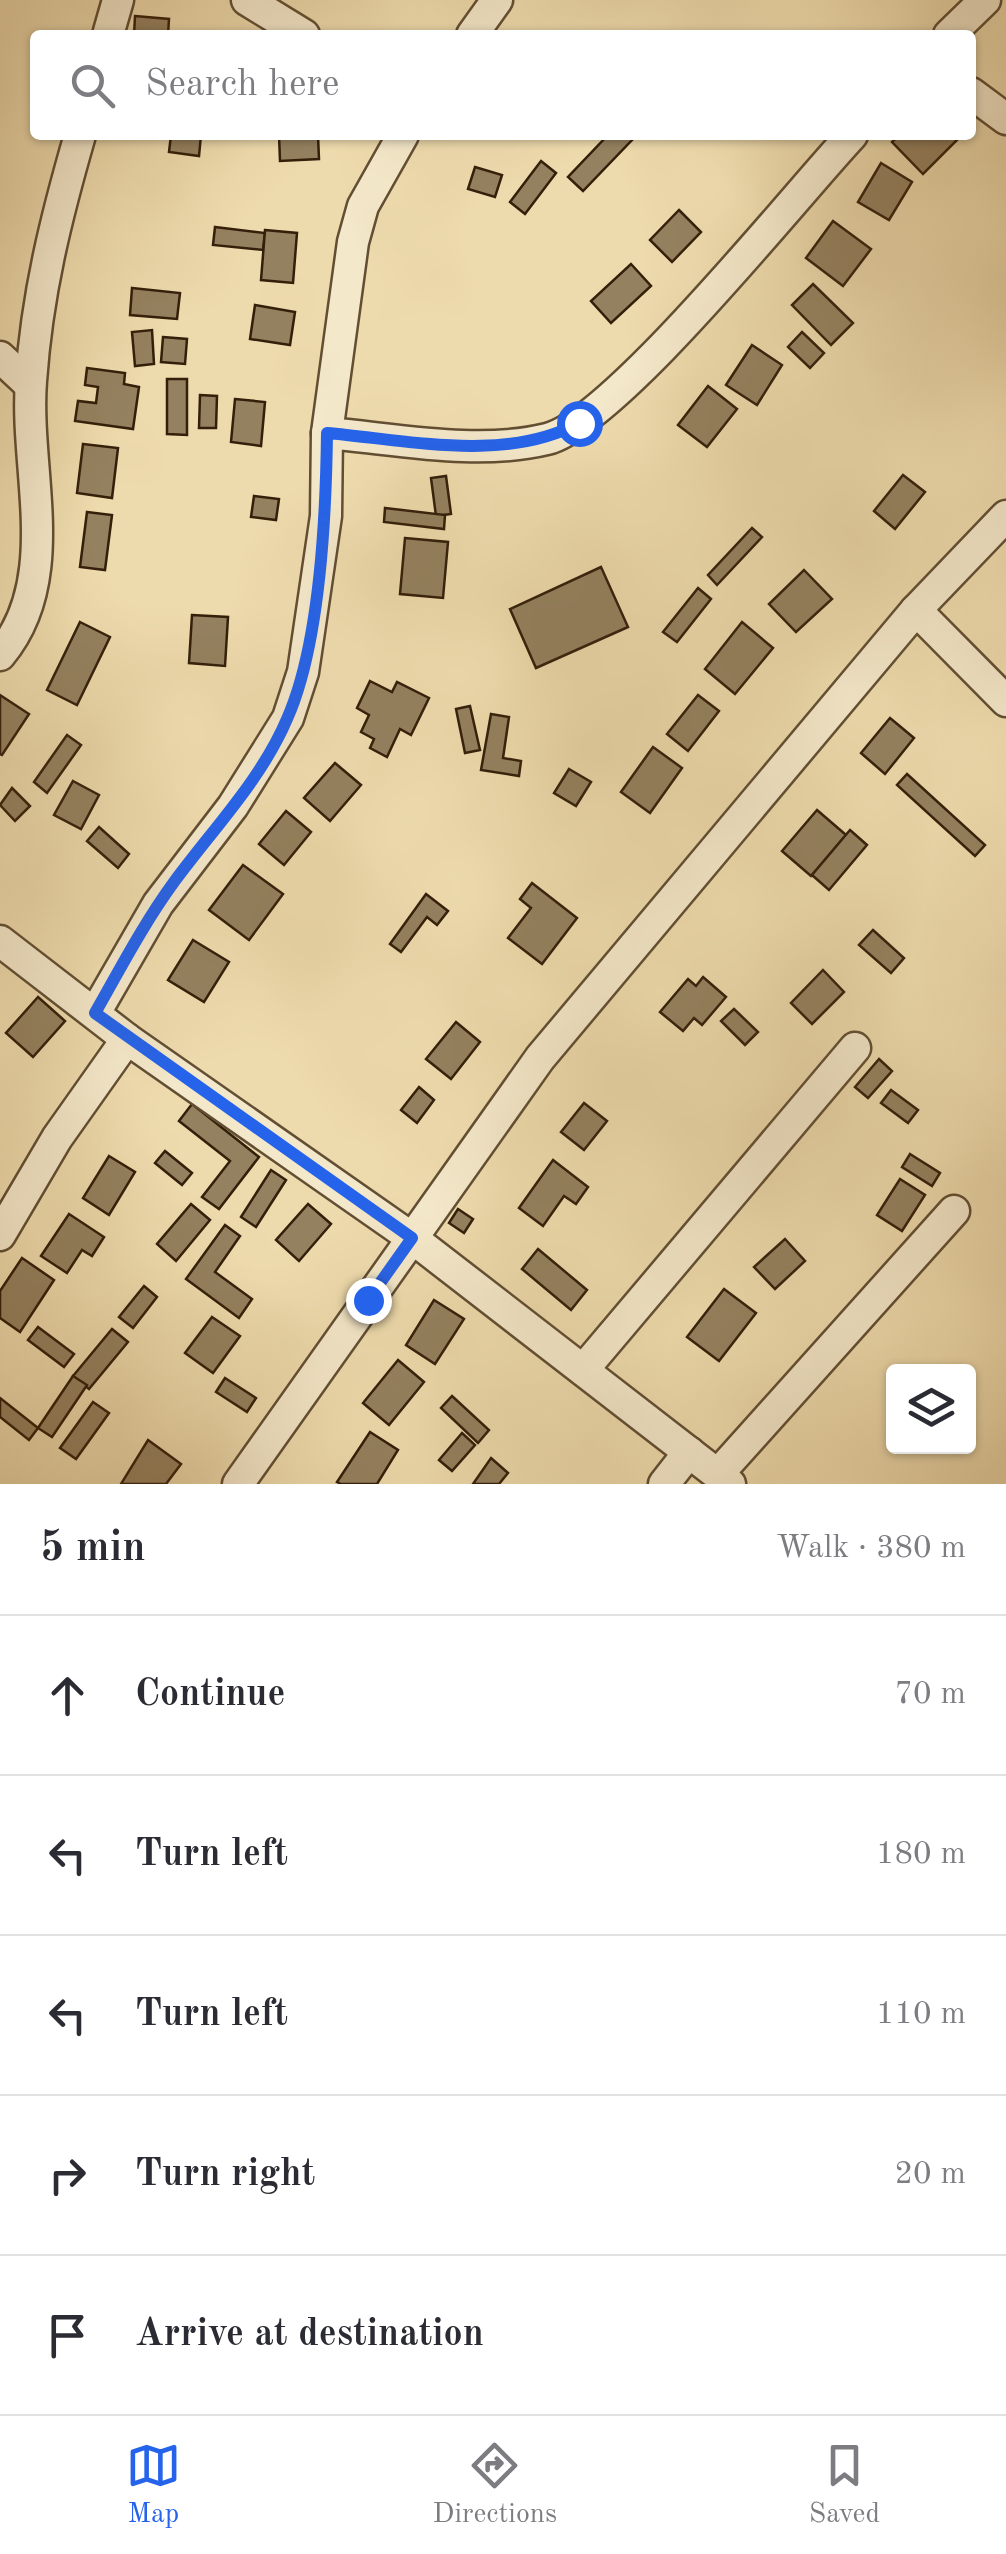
<!DOCTYPE html>
<html lang="en">
<head>
<meta charset="utf-8">
<style>
  body { margin:0; font-family:"Old Standard TT",serif; background:#f2f2f3; color:#2b2b33 }
  .controls { position:absolute; right:30px; bottom:30px; display:grid; overflow:hidden; border-radius:10px; box-shadow:0 2px 8px #0004 }
  .controls button { width:90px; height:90px; display:grid; place-items:center; padding:0; border:0; border-bottom:2px solid #e1e1e2; background:#fff; color:#2b2b33; font:50px sans-serif }
  .stop { position:absolute; width:30px; height:30px; margin:-22px; border:8px solid #2563eb; border-radius:50%; background:#fff }
  .stop.end { background:#2563eb; border-color:#fff; box-shadow:0 2px 10px #0008 }
  .list { margin:0; padding:0; list-style:none }
  h2 { display:flex; justify-content:space-between; align-items:center; height:130px; margin:0; padding:0 40px; font-size:42px }
  h2 small { font-size:32px; font-weight:400; color:#7c7c81 }
  .list li { display:grid; grid-template-columns:65px 1fr auto; gap:30px; align-items:center; box-sizing:border-box; height:160px; padding:0 40px; border-top:2px solid #e1e1e2 }
  .list b { display:block; font-size:38px; white-space:nowrap }
  .list em { font-size:32px; font-style:normal; color:#7c7c81 }
  .icon { flex:none; width:55px; height:55px; fill:none; stroke:currentColor; stroke-width:2; stroke-linecap:round; stroke-linejoin:round }
  .map { position:relative; flex:none; width:1006px; height:1484px; overflow:hidden }
  .search { position:absolute; background:#fff; box-shadow:0 2px 8px #0004; left:30px; right:30px; top:30px; height:110px; display:flex; align-items:center; gap:25px; box-sizing:border-box; padding:0 35px; border-radius:10px; color:#7c7c81; font-size:38px }
  .sheet { height:930px; background:#fff }
  nav { display:flex; justify-content:space-around; align-items:center; box-sizing:border-box; height:140px; border-top:2px solid #e1e1e2; background:#fff; font-size:28px; color:#7c7c81 }
  nav a { display:grid; justify-items:center; gap:5px }
  nav .on { color:#2563eb }
  .map>svg:first-child { display:block }
  .building { fill:#94815f; stroke:#331f0a; stroke-width:2.5 }
  .lines { fill:none; stroke-linecap:round; stroke-linejoin:round }
  .street-casing { stroke:#624e33; stroke-width:35 }
  .street { stroke:#f4e8ca; stroke-width:30 }
  .route { stroke:#2563eb; stroke-width:12 }
</style>
</head>
<body>
<div class="map">
<svg width="1006" height="1484" viewBox="0 0 1006 1484">
  <rect width="100%" height="100%" fill="#eedbad"/>
  <filter id="stains"><feTurbulence type="fractalNoise" baseFrequency=".002" numOctaves="4"/><feColorMatrix values="0 0 0 0 .2 0 0 0 0 .09 0 0 0 0 .02 0 0 0 .5 -.17"/></filter>
  <radialGradient id="worn" r=".72"><stop offset=".6" stop-color="#630" stop-opacity="0"/><stop offset="1" stop-color="#630" stop-opacity=".3"/></radialGradient>
  <g class="building">
    <polygon points="135,16 169,19 168,35 134,35"/>
    <polygon points="171,135 201,135 199,156 169,152"/>
    <polygon points="279,135 318,135 319,159 280,161"/>
    <polygon points="608,135 627,135 632,140 583,191 568,177"/>
    <polygon points="899,135 962,135 923,174 892,142"/>
    <polygon points="541,161 556,173 525,214 510,202"/>
    <polygon points="881,163 912,182 889,220 858,202"/>
    <polygon points="475,167 502,175 495,197 468,189"/>
    <polygon points="679,210 701,232 672,262 650,240"/>
    <polygon points="833,221 871,249 843,286 806,258"/>
    <polygon points="215,227 265,233 263,250 213,245"/>
    <polygon points="265,230 297,233 293,283 261,280"/>
    <polygon points="631,264 651,286 611,323 591,301"/>
    <polygon points="813,284 853,323 831,345 792,305"/>
    <polygon points="132,288 180,293 177,319 130,315"/>
    <polygon points="255,305 295,312 290,345 250,339"/>
    <polygon points="152,330 154,364 135,366 132,332"/>
    <polygon points="802,332 824,353 810,368 788,347"/>
    <polygon points="163,337 187,339 185,364 161,362"/>
    <polygon points="752,345 782,365 757,405 726,385"/>
    <polygon points="87,368 125,373 124,384 139,387 133,429 75,421 78,401 96,403 98,387 85,385"/>
    <polygon points="167,379 187,379 187,435 167,434"/>
    <polygon points="708,386 737,409 707,447 678,425"/>
    <polygon points="200,395 217,396 216,428 199,428"/>
    <polygon points="235,399 265,402 261,446 231,442"/>
    <polygon points="83,444 118,448 112,498 77,493"/>
    <polygon points="903,475 925,492 895,529 874,511"/>
    <polygon points="446,476 451,514 436,516 431,478"/>
    <polygon points="254,496 279,499 276,520 251,517"/>
    <polygon points="385,508 445,515 444,529 384,522"/>
    <polygon points="87,512 112,515 105,570 80,567"/>
    <polygon points="752,528 762,537 717,585 708,575"/>
    <polygon points="405,538 448,542 443,598 400,594"/>
    <polygon points="601,567 628,627 536,668 510,609"/>
    <polygon points="804,570 832,599 796,632 769,604"/>
    <polygon points="698,588 711,599 677,642 663,632"/>
    <polygon points="192,615 228,617 225,666 189,663"/>
    <polygon points="80,622 110,637 77,705 47,690"/>
    <polygon points="742,622 773,648 735,694 705,669"/>
    <polygon points="370,681 392,692 397,682 429,698 411,735 400,729 387,757 370,748 374,739 361,732 369,715 357,708"/>
    <polygon points="0,695 29,714 2,755 0,754"/>
    <polygon points="698,695 719,711 688,751 667,734"/>
    <polygon points="470,706 480,750 465,753 456,709"/>
    <polygon points="491,714 509,717 503,758 521,761 519,776 481,770"/>
    <polygon points="890,718 914,738 885,774 861,753"/>
    <polygon points="67,735 81,745 47,793 34,782"/>
    <polygon points="653,747 682,768 650,813 621,792"/>
    <polygon points="335,763 361,785 330,821 304,798"/>
    <polygon points="569,769 591,782 576,806 554,793"/>
    <polygon points="907,774 985,845 975,856 897,785"/>
    <polygon points="73,781 99,795 81,829 54,815"/>
    <polygon points="12,788 30,806 15,821 0,805"/>
    <polygon points="817,810 846,835 811,876 782,851"/>
    <polygon points="286,811 311,832 284,865 259,844"/>
    <polygon points="99,827 129,854 118,868 87,841"/>
    <polygon points="850,830 867,845 829,890 812,875"/>
    <polygon points="243,865 283,894 249,940 209,910"/>
    <polygon points="532,883 577,918 542,964 508,938 531,908 520,899"/>
    <polygon points="426,894 448,911 437,925 427,917 401,952 390,944"/>
    <polygon points="873,930 904,958 891,973 859,945"/>
    <polygon points="193,940 229,962 204,1002 168,980"/>
    <polygon points="823,970 844,992 812,1024 791,1003"/>
    <polygon points="703,977 726,997 702,1025 694,1018 683,1031 660,1012 688,979 696,986"/>
    <polygon points="38,997 65,1021 33,1057 6,1033"/>
    <polygon points="734,1009 758,1032 745,1045 721,1021"/>
    <polygon points="456,1022 480,1042 451,1079 426,1059"/>
    <polygon points="879,1059 892,1071 868,1098 855,1087"/>
    <polygon points="419,1087 434,1100 417,1123 401,1110"/>
    <polygon points="891,1090 918,1110 908,1123 881,1103"/>
    <polygon points="584,1103 607,1121 584,1150 561,1132"/>
    <polygon points="192,1104 259,1157 219,1209 202,1197 230,1161 179,1121"/>
    <polygon points="165,1151 192,1173 182,1185 155,1163"/>
    <polygon points="910,1154 940,1173 932,1186 902,1167"/>
    <polygon points="109,1156 135,1172 109,1215 83,1198"/>
    <polygon points="553,1160 588,1187 576,1204 564,1196 543,1226 519,1208"/>
    <polygon points="271,1170 286,1180 256,1227 241,1217"/>
    <polygon points="900,1179 925,1195 902,1231 877,1215"/>
    <polygon points="191,1204 210,1220 176,1261 157,1244"/>
    <polygon points="308,1204 331,1224 299,1261 276,1240"/>
    <polygon points="458,1209 473,1219 464,1233 449,1223"/>
    <polygon points="69,1214 104,1237 92,1256 82,1250 67,1273 41,1256"/>
    <polygon points="225,1225 240,1236 215,1272 252,1299 239,1318 186,1279"/>
    <polygon points="785,1239 805,1261 775,1289 754,1267"/>
    <polygon points="538,1249 587,1290 571,1310 522,1269"/>
    <polygon points="22,1258 54,1280 20,1332 0,1318 0,1291"/>
    <polygon points="144,1286 157,1297 133,1328 119,1317"/>
    <polygon points="724,1289 756,1313 719,1361 687,1337"/>
    <polygon points="434,1300 464,1319 435,1364 406,1345"/>
    <polygon points="212,1317 240,1336 213,1373 185,1353"/>
    <polygon points="38,1327 74,1354 64,1367 28,1340"/>
    <polygon points="112,1329 128,1342 89,1389 73,1376"/>
    <polygon points="398,1360 424,1382 389,1425 363,1403"/>
    <polygon points="73,1376 87,1385 52,1437 38,1428"/>
    <polygon points="225,1378 256,1398 247,1412 216,1392"/>
    <polygon points="452,1396 489,1430 478,1443 441,1408"/>
    <polygon points="0,1398 38,1428 29,1440 0,1417"/>
    <polygon points="93,1402 109,1413 76,1459 60,1448"/>
    <polygon points="370,1432 398,1450 377,1484 341,1484 337,1482"/>
    <polygon points="462,1433 475,1445 452,1471 439,1460"/>
    <polygon points="148,1440 181,1464 166,1484 121,1484"/>
    <polygon points="491,1458 508,1473 499,1484 473,1484"/>
  </g>
  <g class="lines">
    <defs>
      <g id="street">
        <polyline points="247,0 304,35"/>
        <polyline points="108,35 118,0"/>
        <polyline points="472,35 497,0"/>
        <polyline points="949,35 985,0"/>
        <polyline points="971,93 1006,119"/>
        <polyline points="0,357 30,385"/>
        <path d="M327,433C397,439 477,456 547,439C615,422 794,197 852,135"/>
        <polyline points="916,610 1006,701"/>
        <path d="M0,655C64,579 24,470 31,381C37,294 56,218 80,135"/>
        <polyline points="0,941 127,1039 412,1238 730,1484"/>
        <polyline points="95,1013 158,904 233,806 288,718 303,672 326,516 327,433 353,242 363,206 403,135"/>
        <polyline points="0,1235 57,1138 127,1039"/>
        <polyline points="583,1370 855,1048"/>
        <polyline points="718,1474 954,1211"/>
        <polyline points="238,1484 540,1058 916,610 1006,516"/>
        <polyline points="664,1484 689,1452"/>
      </g>
    </defs>
    <use href="#street" class="street-casing"/>
    <use href="#street" class="street"/>
  </g>
  <g class="lines">
    <path class="route" d="M368,1300L412,1238L95,1013C120,969 144,923 174,882C213,829 261,780 287,719C320,645 326,515 327,433C408,440 505,463 579,423"/>
  </g>
  <rect width="100%" height="100%" filter="url(#stains)"/>
  <rect width="100%" height="100%" fill="url(#worn)"/>
</svg>
<div class="controls">
<button><svg class="icon" aria-label="layers" viewBox="0 0 24 24"><path d="M12 4l9 5-9 5-9-5zM3 14l9 5 9-5"/></svg></button>
</div>
<div class="stop" style="left:579px;top:423px"></div>
<div class="stop end" style="left:368px;top:1300px"></div>
<div class="search"><svg class="icon" aria-label="search" viewBox="0 0 24 24"><circle cx="10" cy="10" r="6"/><path d="M15 15l6 6"/></svg>Search here</div>
</div>
<section class="sheet">
<h2>5 min<small>Walk · 380 m</small></h2>
<ul class="list">
<li><svg class="icon" aria-label="ahead" viewBox="0 0 24 24"><path d="M12 20V5M6 11l6-6 6 6"/></svg><div><b>Continue</b></div><em>70 m</em></li>
<li><svg class="icon" aria-label="left" viewBox="0 0 24 24"><path d="M17 20v-9H6M10 6l-5 5 5 5"/></svg><div><b>Turn left</b></div><em>180 m</em></li>
<li><svg class="icon" aria-label="left" viewBox="0 0 24 24"><path d="M17 20v-9H6M10 6l-5 5 5 5"/></svg><div><b>Turn left</b></div><em>110 m</em></li>
<li><svg class="icon" aria-label="right" viewBox="0 0 24 24"><path d="M7 20v-9h11M14 6l5 5-5 5"/></svg><div><b>Turn right</b></div><em>20 m</em></li>
<li><svg class="icon" aria-label="arrive" viewBox="0 0 24 24"><path d="M6 21V4h12l-3 4 3 4H6"/></svg><div><b>Arrive at destination</b></div></li>
</ul>
</section>
<nav>
<a class="on"><svg class="icon" aria-label="map" viewBox="0 0 24 24"><path d="M3 6l6-2 6 2 6-2v14l-6 2-6-2-6 2zM9 4v14M15 6v14"/></svg>Map</a>
<a><svg class="icon" aria-label="directions" viewBox="0 0 24 24"><path d="M12 3l9 9-9 9-9-9zM9 14v-3h6M13 9l2 2-2 2"/></svg>Directions</a>
<a><svg class="icon" aria-label="saved" viewBox="0 0 24 24"><path d="M7 4h10v16l-5-4-5 4z"/></svg>Saved</a>
</nav>
</body>
</html>
